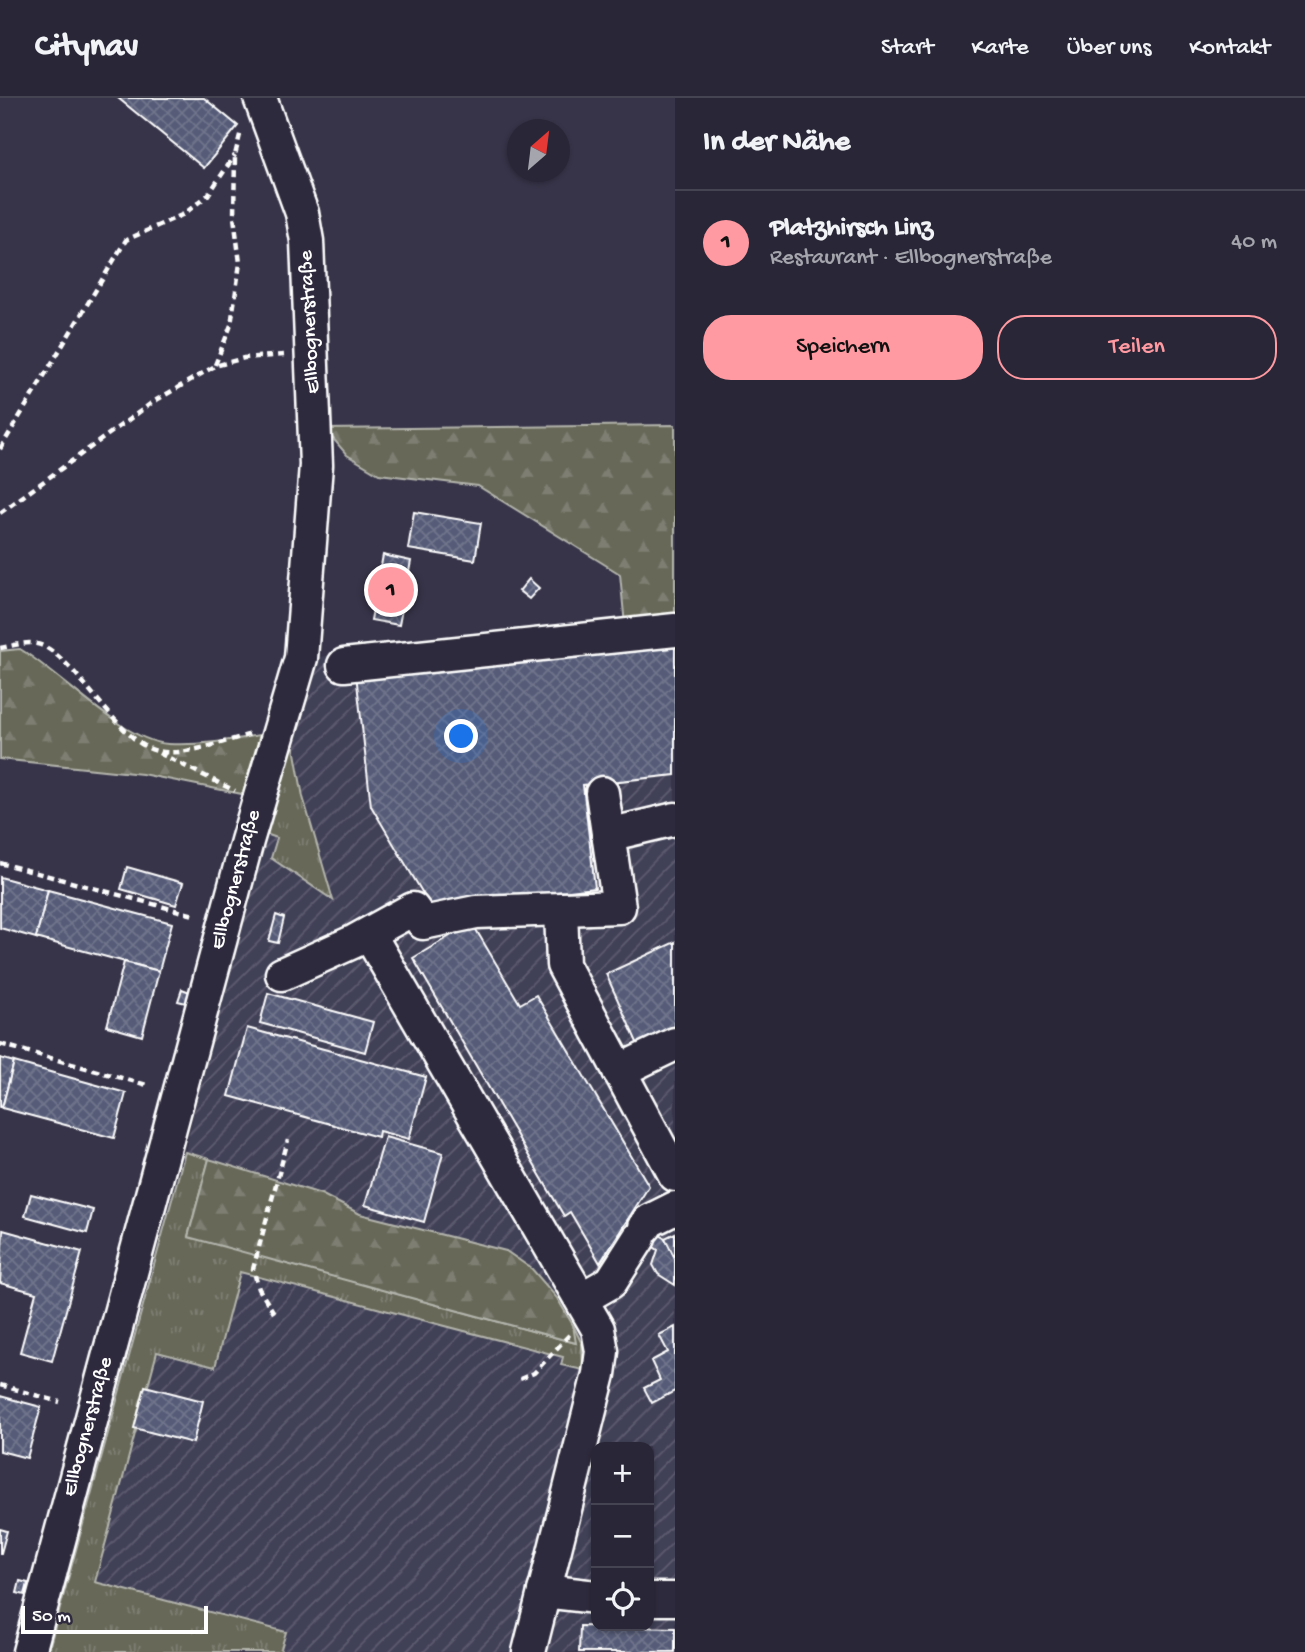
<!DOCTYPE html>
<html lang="de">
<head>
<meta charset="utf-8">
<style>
  body { margin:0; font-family:"Gochi Hand",sans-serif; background:#312f3f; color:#f1f3f6 }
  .controls { position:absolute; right:21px; bottom:21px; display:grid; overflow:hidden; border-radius:14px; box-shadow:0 2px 5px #0004 }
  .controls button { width:63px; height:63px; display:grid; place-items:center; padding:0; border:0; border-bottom:2px solid #454452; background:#292737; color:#f1f3f6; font:35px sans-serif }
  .compass { position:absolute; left:507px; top:21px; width:63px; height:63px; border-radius:50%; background:#292737; box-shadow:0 2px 5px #0004; rotate:28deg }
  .scale { position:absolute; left:21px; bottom:18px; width:187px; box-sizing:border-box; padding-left:7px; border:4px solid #fff; border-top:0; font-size:19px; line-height:24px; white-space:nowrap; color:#fff; -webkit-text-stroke:5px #2f2a3d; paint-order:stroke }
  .you { position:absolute; left:462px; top:639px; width:24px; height:24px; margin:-18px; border:5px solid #fff; border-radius:50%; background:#1a73e8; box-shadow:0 0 0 10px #1a73e833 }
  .badge { display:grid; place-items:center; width:46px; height:46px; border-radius:50%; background:#ff9aa2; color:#111; font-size:23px; font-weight:700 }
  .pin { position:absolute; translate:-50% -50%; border:4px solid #fff; box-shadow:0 2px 7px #0006 }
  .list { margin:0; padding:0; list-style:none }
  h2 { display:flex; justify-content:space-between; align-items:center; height:91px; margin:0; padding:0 28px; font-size:30px }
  h2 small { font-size:23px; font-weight:400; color:#a5a5ad }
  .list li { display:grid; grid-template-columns:46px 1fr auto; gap:21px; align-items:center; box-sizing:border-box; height:105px; padding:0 28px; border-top:2px solid #454452 }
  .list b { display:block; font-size:26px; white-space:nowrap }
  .list p { margin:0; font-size:23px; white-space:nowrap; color:#a5a5ad }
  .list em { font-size:23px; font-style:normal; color:#a5a5ad }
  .actions { display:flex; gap:14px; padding:21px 28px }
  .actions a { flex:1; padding:16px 0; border:2px solid #ff9aa2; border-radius:28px; text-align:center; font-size:24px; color:#ff9aa2 }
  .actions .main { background:#ff9aa2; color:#111 }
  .icon { flex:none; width:38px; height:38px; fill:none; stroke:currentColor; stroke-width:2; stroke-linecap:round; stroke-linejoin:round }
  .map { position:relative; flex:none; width:675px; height:1554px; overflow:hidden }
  header { display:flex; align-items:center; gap:42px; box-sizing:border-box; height:98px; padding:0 35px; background:#292737; border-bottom:2px solid #454452 }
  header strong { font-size:33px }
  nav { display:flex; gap:38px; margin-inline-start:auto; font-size:24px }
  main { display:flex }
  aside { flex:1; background:#292737 }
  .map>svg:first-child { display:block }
  .industrial { fill:url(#industrial-furrows); fill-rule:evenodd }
  .grass { fill:url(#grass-tufts); stroke:#b3b4ac; stroke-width:2 }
  .forest { fill:url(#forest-firs); stroke:#b3b4ac; stroke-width:2 }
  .building { fill:url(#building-cross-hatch); stroke:#fff; stroke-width:2 }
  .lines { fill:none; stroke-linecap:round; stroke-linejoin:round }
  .minor-casing { stroke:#fff; stroke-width:37 }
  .path { stroke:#fff; stroke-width:4.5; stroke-dasharray:7 5; stroke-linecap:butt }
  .minor { stroke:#2f2a3d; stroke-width:32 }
  .labels { text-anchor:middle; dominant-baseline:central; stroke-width:6; stroke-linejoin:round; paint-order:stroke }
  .street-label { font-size:21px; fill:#fff; stroke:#2f2a3d }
</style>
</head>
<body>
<header>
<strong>Citynav</strong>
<nav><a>Start</a><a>Karte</a><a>Über uns</a><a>Kontakt</a></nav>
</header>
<main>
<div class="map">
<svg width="675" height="1554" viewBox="0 0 675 1554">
  <defs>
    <pattern id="industrial-furrows" width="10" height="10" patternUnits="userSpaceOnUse" patternTransform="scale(1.75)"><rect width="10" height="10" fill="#414057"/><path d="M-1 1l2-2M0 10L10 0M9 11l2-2" fill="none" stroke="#5e5d70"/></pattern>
    <pattern id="grass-tufts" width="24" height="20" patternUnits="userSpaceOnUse" patternTransform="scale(1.75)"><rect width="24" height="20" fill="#676859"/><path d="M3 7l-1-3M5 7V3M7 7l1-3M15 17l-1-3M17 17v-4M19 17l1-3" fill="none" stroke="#7e7f72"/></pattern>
    <pattern id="forest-firs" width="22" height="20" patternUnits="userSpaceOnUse" patternTransform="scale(1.75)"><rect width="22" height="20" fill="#676859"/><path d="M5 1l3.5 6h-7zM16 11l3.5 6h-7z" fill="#7e7f72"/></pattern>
    <pattern id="building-cross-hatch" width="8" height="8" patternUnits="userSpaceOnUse" patternTransform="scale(1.75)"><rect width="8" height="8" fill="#575c78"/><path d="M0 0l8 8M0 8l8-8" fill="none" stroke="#70748c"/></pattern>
  </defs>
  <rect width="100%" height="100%" fill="#373449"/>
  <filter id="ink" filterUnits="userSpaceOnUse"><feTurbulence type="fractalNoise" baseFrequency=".0143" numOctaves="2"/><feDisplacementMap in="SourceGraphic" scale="14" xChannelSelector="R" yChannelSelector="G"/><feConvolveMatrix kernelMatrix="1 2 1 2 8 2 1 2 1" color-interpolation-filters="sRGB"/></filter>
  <g filter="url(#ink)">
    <path class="industrial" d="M675,521V1554H48L185,1054L257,733L309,560ZM596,1349H649V1528H596Z"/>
    <g class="grass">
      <polygon points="290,627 303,699 333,802 271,760 277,740 257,733"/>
      <polygon points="185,1054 209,1061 188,1138 575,1245 573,1227 582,1246 583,1272 561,1267 563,1259 240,1174 215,1269 157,1254 95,1484 286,1534 280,1554 48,1554"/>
    </g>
    <g class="forest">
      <polygon points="675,327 675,521 625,527 620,476 478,388 379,376 347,357 325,331"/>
      <path d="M20,551C62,576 122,643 168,646C203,648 237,641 270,635L252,698L142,676L0,661V553Z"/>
      <polygon points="209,1061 321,1096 360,1116 506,1153 532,1171 557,1200 573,1227 576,1245 188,1139"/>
    </g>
    <g class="building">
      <polygon points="118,0 204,0 238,28 204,70"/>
      <polygon points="414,414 481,425 475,462 408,451"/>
      <polygon points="383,457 411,463 399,527 371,522"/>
      <polygon points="529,481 539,490 529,501 519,493"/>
      <polygon points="675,541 675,677 583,687 595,790 431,809 371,708 356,576"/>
      <polygon points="127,769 183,785 176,807 121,791"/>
      <polygon points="0,779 48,792 36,840 0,830"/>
      <polygon points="48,792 172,825 159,873 36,840"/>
      <polygon points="276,817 284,820 278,845 269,843"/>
      <polygon points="472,825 520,906 536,897 649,1088 600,1165 570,1114 564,1118 413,860"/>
      <polygon points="675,844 675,933 639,949 606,876"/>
      <polygon points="124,864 159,873 142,938 107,928"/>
      <polygon points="182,891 190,894 186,905 178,903"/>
      <polygon points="268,895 373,924 365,954 260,925"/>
      <polygon points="247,930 426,979 409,1041 379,1033 378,1039 229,998"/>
      <polygon points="0,960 14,964 2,1010 0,1009"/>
      <polygon points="14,964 126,995 114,1040 2,1010"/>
      <polygon points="385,1039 443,1055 424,1124 365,1107"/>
      <polygon points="31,1096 93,1112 87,1135 25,1118"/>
      <polygon points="629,1120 665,1140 675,1160 675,1187 658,1176 653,1167 658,1152 623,1129"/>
      <polygon points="3,1132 82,1154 52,1263 20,1254 36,1195 0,1185"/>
      <polygon points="675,1135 675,1160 665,1140"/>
      <polygon points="675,1229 675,1293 652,1305 644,1290 660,1282 651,1263 668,1254 659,1237"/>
      <polygon points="145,1288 203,1303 193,1345 134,1330"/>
      <polygon points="0,1298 41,1309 27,1360 0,1353"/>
      <polygon points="0,1431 7,1433 1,1455 0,1455"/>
      <polygon points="20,1483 28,1485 25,1497 17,1495"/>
      <polygon points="580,1528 675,1530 675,1554 579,1554"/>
    </g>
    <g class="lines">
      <defs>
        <g id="minor">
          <polyline points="344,567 675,532"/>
          <polyline points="608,737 675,721"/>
          <polyline points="561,811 563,867 675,1077"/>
          <polyline points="369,836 598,1231 602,1253 599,1276 529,1554"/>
          <polyline points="282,876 355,843 413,811 423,825 476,814 619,809 602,695"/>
          <polyline points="619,973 675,946"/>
          <polyline points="645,1129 649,1123 675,1110"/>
          <polyline points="583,1200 611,1184 639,1140"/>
          <polyline points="544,1493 596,1499"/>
          <polyline points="649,1501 675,1501"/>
          <polyline points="29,1554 247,743 301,560 316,367 307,143 302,115 260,0"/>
        </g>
      </defs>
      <use href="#minor" class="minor-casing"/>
      <g class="path">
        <polyline points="215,267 231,227 240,165 234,119 235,57 241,33"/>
        <polyline points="0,351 126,142 184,116 208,97 235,57"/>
        <polyline points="0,415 153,304 215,268 244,260 284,257"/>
        <path d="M0,550C12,548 26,543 37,546C72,553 118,645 157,653C186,659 223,643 252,636"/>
        <polyline points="159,655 235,693"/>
        <polyline points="0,765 194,817"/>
        <polyline points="0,946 147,987"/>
        <polyline points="274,1215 259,1191 253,1171 288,1042"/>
        <polyline points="520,1281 534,1275 571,1235"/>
        <polyline points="0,1287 60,1304"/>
      </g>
      <use href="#minor" class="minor"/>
    </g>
  </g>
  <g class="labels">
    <g class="street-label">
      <text transform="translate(311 224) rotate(-93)">Ellbognerstraße</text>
      <text transform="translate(237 782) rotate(-75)">Ellbognerstraße</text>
      <text transform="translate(89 1329) rotate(-75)">Ellbognerstraße</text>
    </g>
  </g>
</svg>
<div class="controls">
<button>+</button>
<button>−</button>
<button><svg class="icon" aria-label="locate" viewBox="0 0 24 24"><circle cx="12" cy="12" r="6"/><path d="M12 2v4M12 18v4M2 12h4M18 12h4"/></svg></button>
</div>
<svg class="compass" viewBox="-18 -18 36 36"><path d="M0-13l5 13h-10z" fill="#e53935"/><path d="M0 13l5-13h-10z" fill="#a5a5ad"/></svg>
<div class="scale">50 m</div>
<div class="you"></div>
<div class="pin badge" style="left:391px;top:492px">1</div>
</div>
<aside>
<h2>In der Nähe<small></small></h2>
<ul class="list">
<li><span class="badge">1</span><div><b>Platzhirsch Linz</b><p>Restaurant · Ellbognerstraße</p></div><em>40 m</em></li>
</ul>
<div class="actions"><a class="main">Speichern</a><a>Teilen</a></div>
</aside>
</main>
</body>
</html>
